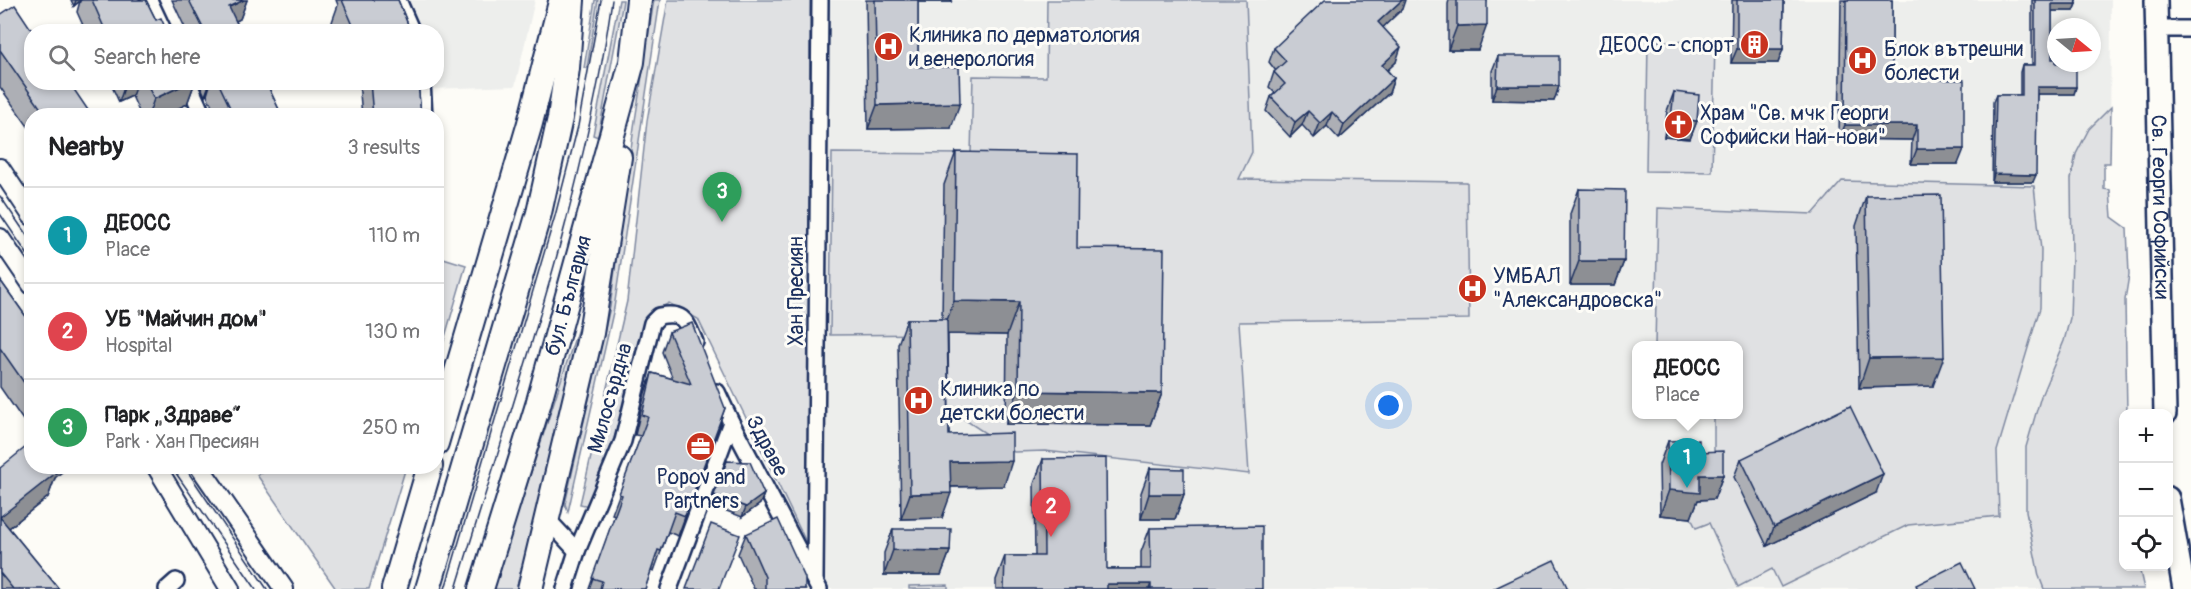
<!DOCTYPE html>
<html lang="en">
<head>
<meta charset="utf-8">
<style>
  body { margin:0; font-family:Pangolin,sans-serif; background:#f6f6f6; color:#202124 }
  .controls { position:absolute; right:18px; bottom:18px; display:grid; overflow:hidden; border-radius:12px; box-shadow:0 3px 9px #0003 }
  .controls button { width:54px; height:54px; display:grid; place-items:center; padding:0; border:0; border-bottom:2px solid #e0e0e0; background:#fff; color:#202124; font:30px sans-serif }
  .compass { position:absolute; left:2047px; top:18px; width:54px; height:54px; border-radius:50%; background:#fff; box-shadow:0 3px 9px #0003; rotate:108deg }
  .you { position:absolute; left:1389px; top:406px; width:21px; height:21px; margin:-15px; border:4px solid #fff; border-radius:50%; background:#1a73e8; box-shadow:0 0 0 9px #1a73e833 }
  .badge { display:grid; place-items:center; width:39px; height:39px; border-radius:50%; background:#c8321e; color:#fff; font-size:20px; font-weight:700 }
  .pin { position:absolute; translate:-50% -50px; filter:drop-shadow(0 2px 3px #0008) }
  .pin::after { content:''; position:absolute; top:32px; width:21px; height:18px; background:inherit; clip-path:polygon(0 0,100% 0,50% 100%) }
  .popup { position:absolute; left:1632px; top:341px; width:111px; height:78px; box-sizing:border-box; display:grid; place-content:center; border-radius:12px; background:#fff; filter:drop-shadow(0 2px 4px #0005); font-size:20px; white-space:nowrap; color:#757577 }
  .popup b { font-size:22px; color:#202124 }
  .popup::after { content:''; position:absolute; left:50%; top:100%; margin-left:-12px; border:12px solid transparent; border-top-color:#fff }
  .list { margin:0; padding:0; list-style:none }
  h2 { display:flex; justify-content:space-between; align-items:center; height:78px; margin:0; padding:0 24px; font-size:26px }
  h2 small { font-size:20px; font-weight:400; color:#757577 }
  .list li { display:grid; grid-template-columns:39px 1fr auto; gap:18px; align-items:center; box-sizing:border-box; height:96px; padding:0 24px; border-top:2px solid #e0e0e0 }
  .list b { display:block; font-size:22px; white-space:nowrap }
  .list p { margin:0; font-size:20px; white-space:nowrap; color:#757577 }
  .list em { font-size:20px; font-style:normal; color:#757577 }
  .icon { flex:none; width:33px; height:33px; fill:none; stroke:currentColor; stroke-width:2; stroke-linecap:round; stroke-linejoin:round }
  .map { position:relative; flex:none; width:2191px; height:589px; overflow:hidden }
  .search { position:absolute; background:#fff; box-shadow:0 3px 9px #0003; left:24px; top:24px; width:420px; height:66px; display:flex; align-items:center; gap:15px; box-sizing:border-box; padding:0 21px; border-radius:24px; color:#757577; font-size:22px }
  .panel { position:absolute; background:#fff; box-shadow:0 3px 9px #0003; left:24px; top:108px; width:420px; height:366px; border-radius:24px }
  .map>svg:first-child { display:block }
  .built { fill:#edeeec; fill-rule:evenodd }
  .green { fill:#e0e1e3; stroke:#7e88a0; stroke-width:1.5 }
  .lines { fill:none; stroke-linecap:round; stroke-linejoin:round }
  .minor-casing { stroke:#1b2f5e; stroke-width:20 }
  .tertiary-casing { stroke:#1b2f5e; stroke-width:22 }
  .secondary-casing { stroke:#1b2f5e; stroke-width:26 }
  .primary-casing { stroke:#1b2f5e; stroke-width:28 }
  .minor { stroke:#fdfcf7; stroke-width:15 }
  .tertiary { stroke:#fdfcf7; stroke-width:18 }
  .secondary { stroke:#fdfcf7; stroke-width:21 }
  .primary { stroke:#fdfcf7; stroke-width:24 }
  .tram { stroke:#1b2f5e; stroke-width:1.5 }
  .wall { fill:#adafb5; stroke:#1b2f5e; stroke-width:1.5 }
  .shaded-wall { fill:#8d8f94; stroke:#1b2f5e; stroke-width:1.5 }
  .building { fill:#c9ccd3; stroke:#1b2f5e; stroke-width:1.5 }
  .labels { text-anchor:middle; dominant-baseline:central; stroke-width:6; stroke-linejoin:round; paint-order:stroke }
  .poi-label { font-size:21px; fill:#1b2f5e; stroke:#fdfcf7; text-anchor:start }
  .street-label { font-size:21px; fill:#1b2f5e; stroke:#fdfcf7 }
</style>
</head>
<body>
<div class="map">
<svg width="2191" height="589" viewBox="0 0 2191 589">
  <rect width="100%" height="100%" fill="#fdfcf7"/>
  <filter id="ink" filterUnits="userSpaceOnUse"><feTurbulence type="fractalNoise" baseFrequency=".0167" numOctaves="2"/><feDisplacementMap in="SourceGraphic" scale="12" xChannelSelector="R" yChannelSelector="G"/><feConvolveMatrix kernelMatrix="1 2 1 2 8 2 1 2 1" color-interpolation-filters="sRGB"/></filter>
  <g filter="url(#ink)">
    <g class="built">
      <polygon points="409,0 535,0 515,86 432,89 432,83 436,82 436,32 423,31"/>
      <path d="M820,0H2111L2110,163H2104V189L2110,190L2112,217L2127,228L2129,275L2125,300L2127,413L2124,414V566L2139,567L2144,589H819ZM2056,27H2092V63H2056ZM1636,346H1738V414H1636Z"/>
    </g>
    <g class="green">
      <polygon points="595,0 598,0 587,68 584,68"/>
      <polygon points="619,0 623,0 622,7 598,137 593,135"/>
      <polygon points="654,0 660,0 614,308 568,512 565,504 610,307 634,127"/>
      <polygon points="668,0 810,0 808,546 698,319 669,303 648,314 624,411 589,506 580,504 627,301 647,121"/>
      <polygon points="1047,0 1246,0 1252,152 1239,179 1467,182 1469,319 1239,322 1249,474 1045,451 1014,452 941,404 940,334 830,335 832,153 971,154 973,76 1046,77"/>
      <polygon points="1648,41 1715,42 1712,172 1646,171"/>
      <polygon points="2111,107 2110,163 2104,163 2104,189 2110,190 2112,217 2127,228 2129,275 2125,300 2127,413 2124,414 2124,566 2139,567 2144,589 2044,589 2039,576 2026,511 2026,447 2041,396 2064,341 2070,318 2072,257 2071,179 2076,154 2089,129"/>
      <polygon points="1842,181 2034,186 2041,250 2040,308 1997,451 1999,516 1908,525 1781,587 1772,569 1738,587 1709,523 1696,528 1691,518 1691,500 1714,499 1714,415 1738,414 1738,346 1655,346 1658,208 1813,214"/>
      <polygon points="437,256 466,265 437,364 436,256"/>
      <polygon points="579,325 581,326 522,589 493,589"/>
      <polygon points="269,466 406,467 369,589 336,589 257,475"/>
      <polygon points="948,585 948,589 909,589 909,586"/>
    </g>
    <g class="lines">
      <defs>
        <g id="minor">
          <polyline points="149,0 164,32"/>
          <polyline points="398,0 412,32"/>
          <polyline points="2157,29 2191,29"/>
          <polyline points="188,82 203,116"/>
          <polyline points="422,82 424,116"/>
          <polyline points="717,392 731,422 819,589"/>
          <polyline points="547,519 577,551"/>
          <polyline points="815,579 820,0"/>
          <polyline points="167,589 176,581"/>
          <path d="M565,589L577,551L623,441L652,323L659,316C685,311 686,322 695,342"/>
          <polyline points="669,589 731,422"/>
        </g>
        <g id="tertiary">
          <polyline points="0,168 32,216"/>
          <polyline points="0,238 32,285"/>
          <polyline points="156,466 230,589"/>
          <polyline points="199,466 284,589"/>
        </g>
        <g id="secondary">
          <path id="s1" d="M2156,0L2165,414"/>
          <polyline points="2168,498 2184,589"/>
        </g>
        <g id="primary">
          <polyline points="436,443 530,123 561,2"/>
          <polyline points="394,589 430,466"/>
          <polyline points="428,589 539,213 560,118 567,68 572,0"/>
          <path id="s2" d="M481,589L538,405L632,62L639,0"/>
          <polyline points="530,589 591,333 619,157"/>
        </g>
      </defs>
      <use href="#minor" class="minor-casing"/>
      <use href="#tertiary" class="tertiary-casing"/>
      <use href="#secondary" class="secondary-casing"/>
      <use href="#primary" class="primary-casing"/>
      <use href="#minor" class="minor"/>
      <use href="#tertiary" class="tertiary"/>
      <use href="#secondary" class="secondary"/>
      <use href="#primary" class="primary"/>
      <g class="tram">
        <polyline points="0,196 32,243"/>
        <polyline points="0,214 32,261"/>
        <polyline points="171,466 256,589"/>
        <polyline points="184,466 267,589"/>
        <polyline points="445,589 555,216 578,126 601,0"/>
        <path d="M456,589C514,397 584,199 612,0"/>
      </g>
    </g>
    <g class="wall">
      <polygon points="71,0 146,0 156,20 167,32 86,32 77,12 80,1 74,6"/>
      <polygon points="172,0 247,0 240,19 236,21 241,32 187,32"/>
      <polygon points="336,0 398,0 411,32 336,32 332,22 338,5"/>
      <polygon points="866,0 952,0 951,2 918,2 918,67 951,128 868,129"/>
      <polygon points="1449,0 1487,0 1478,50 1448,50 1448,4"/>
      <polygon points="1732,0 1784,0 1783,49 1778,63 1731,63"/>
      <polygon points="1841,0 1892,0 1892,79 1958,164 1911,164 1912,140 1839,139"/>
      <polygon points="2032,0 2076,0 2077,4 2074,11 2052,11 2052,59 2076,87 2074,94 2037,94 2033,182 1992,182 1993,102 1996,95 2020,95 2020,72 2022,65 2032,65"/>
      <polygon points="1402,9 1383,27 1396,62 1387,70 1394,78 1389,93 1339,139 1327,126 1314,138 1302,125 1290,137 1266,111 1271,97 1275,93 1269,87 1274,72 1276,71 1269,62 1274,48"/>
      <polygon points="0,15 92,116 32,116 32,132 0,87"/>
      <polygon points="1498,56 1559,86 1554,101 1492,100 1492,71"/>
      <polygon points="110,82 195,82 187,104 163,116 141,116 132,96 119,102"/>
      <polygon points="199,82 266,82 282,116 217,116 207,95 205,96"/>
      <polygon points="359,82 418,82 421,116 362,116"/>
      <polygon points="1674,92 1697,121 1690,139 1664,137 1667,111"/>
      <polygon points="956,152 1077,248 1162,393 1150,425 1006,424 1007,335 948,334 949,435 1004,486 951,487 942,518 901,519 898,344 907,319 942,319 944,185"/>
      <polygon points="1579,189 1624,261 1615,285 1570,285 1570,214"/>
      <polygon points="1866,196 1933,386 1859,388 1856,226"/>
      <polygon points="0,280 32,325 32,433 0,387"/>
      <polygon points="669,332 725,408 678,536 668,532 654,571 651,570 645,589 589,589 615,515 612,514 641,436 635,435 645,393 652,373 673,379 662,352"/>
      <polygon points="1668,441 1723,475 1714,499 1698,500 1691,518 1660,515 1659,465"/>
      <polygon points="1043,459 1107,569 1141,569 1141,552 1150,528 1262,589 996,589 996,580 1005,556 1035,556 1034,484"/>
      <polygon points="1741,459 1876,493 1767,546 1734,477"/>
      <polygon points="727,461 764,494 760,504 742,517 711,505"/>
      <polygon points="0,468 55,478 48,497 9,528 59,589 0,589"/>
      <polygon points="1150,468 1184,494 1175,519 1141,519 1141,493"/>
      <polygon points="893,529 950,551 941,575 884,575 884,553"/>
      <polygon points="746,534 805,589 754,589 738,554"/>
    </g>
    <g class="shaded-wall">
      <polygon points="76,0 81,0 74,6"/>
      <polygon points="244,0 247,0 240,19 222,28 229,7"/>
      <polygon points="909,0 952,0 951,2 908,2"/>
      <polygon points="1402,0 1405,0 1402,9 1373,37 1378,22"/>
      <polygon points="2052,4 2077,4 2074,11 2049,11"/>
      <polygon points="1487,25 1478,50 1448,50 1457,26"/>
      <polygon points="1401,47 1396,62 1377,80 1382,65"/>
      <polygon points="1737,49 1783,49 1778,63 1731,63"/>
      <polygon points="1394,78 1389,93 1339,139 1344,125"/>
      <polygon points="126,82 137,82 132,96 119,102"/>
      <polygon points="190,82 195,82 187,104 163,116 148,116 154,99"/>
      <polygon points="210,82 211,82 207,95 205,96"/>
      <polygon points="1497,86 1559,86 1554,101 1492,100"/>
      <polygon points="2037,87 2076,87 2074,94 2034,94"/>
      <polygon points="960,103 951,128 868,129 877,105"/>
      <polygon points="1308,111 1302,125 1290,137 1295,122"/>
      <polygon points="1332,112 1327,126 1314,138 1320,123"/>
      <polygon points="1671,118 1697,121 1690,139 1664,137"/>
      <polygon points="1845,125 1917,125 1912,140 1839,139"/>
      <polygon points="1917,149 1964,149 1958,164 1911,164"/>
      <polygon points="1994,174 2036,175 2033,182 1992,182"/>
      <polygon points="1579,261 1624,261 1615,285 1570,285"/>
      <polygon points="954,301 1019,302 1007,335 942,334"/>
      <polygon points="1944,357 1933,386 1859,388 1869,358"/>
      <polygon points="1018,391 1162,393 1150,425 1006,424"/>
      <polygon points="1012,461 1004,486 942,487 950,462"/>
      <polygon points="50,466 69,466 55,478 48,497 0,535 0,517"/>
      <polygon points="1883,474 1876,493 1767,546 1774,527"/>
      <polygon points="1700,475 1723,475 1714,499 1698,500 1691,518 1660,515 1669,490"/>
      <polygon points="951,493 942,518 901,519 910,494"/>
      <polygon points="764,494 760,504 742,517 746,507"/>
      <polygon points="1149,494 1184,494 1175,519 1141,519"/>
      <polygon points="893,550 950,551 941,575 884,575"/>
      <polygon points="1107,584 1151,584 1149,589 1105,589"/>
    </g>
    <g class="building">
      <polygon points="92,0 146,0 156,20 161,18 167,32 106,32"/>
      <polygon points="189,0 244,0 229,7 241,32 205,32"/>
      <polygon points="342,0 398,0 411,32 356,32"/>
      <polygon points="875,0 918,0 918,67 959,67 960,103 877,105"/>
      <polygon points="1325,0 1402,0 1378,22 1401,47 1382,65 1394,78 1344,125 1332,112 1320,123 1308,111 1295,122 1271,97 1285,84 1274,72 1286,61 1274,48"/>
      <polygon points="1457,0 1487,0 1487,25 1457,26"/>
      <polygon points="1737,0 1784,0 1783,49 1737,49"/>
      <polygon points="1846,0 1892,0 1892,79 1964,80 1964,149 1917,149 1917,125 1845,125"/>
      <polygon points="2035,0 2076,0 2077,4 2052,4 2052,59 2056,59 2056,63 2076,63 2076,87 2037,87 2036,175 1994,174 1996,95 2022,95 2022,65 2035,65"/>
      <polygon points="15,5 33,32 32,32 32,82 69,82 92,116 46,116 0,50 0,15"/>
      <polygon points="1498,56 1559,56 1559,86 1497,86"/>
      <polygon points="146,82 190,82 154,99"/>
      <polygon points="218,82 266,82 282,116 234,116"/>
      <polygon points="370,82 418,82 421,116 373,116"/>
      <polygon points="1674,92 1699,95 1697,121 1671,118"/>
      <polygon points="956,152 1078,154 1077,248 1164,249 1162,393 1018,391 1019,302 954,301"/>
      <polygon points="1579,189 1625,190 1624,261 1579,261"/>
      <polygon points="1941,195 1944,357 1869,358 1866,196"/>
      <polygon points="0,280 32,325 32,394 0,348"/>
      <polygon points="907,319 947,319 949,435 1012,433 1012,461 950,462 951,493 910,494"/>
      <polygon points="692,323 725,408 685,516 675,512 661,551 658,550 645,589 600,589 602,581 592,578 622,495 619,494 648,417 642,415 652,373 691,384 669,332"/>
      <polygon points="1850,406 1883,474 1774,527 1741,459"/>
      <polygon points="1699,440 1699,452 1723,451 1723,475 1700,475 1700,493 1669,490 1668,441"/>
      <polygon points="32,442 32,466 53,466 57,472 0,517 59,589 13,589 0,573 0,468"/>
      <polygon points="1106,458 1107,569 1151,569 1150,528 1262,526 1262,589 1151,589 1151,584 1107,584 1107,589 1004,589 1005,556 1044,556 1043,459"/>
      <polygon points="727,461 750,462 764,494 746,507 714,495"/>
      <polygon points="1150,468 1184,469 1184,494 1149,494"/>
      <polygon points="778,519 805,578 805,589 765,589 765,577 746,534"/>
      <polygon points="711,524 740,535 719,589 686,589"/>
      <polygon points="893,529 951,529 950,551 893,550"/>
      <polygon points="1554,560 1568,589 1493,589"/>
      <polygon points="1962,562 1975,589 1918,589 1916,585"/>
    </g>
  </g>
  <defs>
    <symbol id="building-disc" viewBox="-11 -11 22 22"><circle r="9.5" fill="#c8321e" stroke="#fdfcf7"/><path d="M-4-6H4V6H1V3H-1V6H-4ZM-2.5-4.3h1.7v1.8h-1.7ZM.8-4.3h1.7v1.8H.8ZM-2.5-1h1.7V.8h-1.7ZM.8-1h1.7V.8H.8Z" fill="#fff"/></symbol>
    <symbol id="hospital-disc" viewBox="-11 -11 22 22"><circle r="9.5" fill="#c8321e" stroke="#fdfcf7"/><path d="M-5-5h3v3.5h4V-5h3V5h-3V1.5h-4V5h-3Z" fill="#fff"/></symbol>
    <symbol id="church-disc" viewBox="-11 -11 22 22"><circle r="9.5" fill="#c8321e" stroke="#fdfcf7"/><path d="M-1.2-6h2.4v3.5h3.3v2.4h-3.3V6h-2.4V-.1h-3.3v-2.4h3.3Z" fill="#fff"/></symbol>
    <symbol id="office-disc" viewBox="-11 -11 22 22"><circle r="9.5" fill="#c8321e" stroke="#fdfcf7"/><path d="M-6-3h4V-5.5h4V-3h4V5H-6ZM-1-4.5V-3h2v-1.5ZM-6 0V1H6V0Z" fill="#fff"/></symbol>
  </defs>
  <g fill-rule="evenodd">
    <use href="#building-disc" x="1738" y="28" width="33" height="33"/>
    <use href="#hospital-disc" x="872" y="30" width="33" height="33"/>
    <use href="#hospital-disc" x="1846" y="44" width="33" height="33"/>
    <use href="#church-disc" x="1662" y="108" width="33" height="33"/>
    <use href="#hospital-disc" x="1456" y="272" width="33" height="33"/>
    <use href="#hospital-disc" x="902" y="384" width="33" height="33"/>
    <use href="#office-disc" x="684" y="430" width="33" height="33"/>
  </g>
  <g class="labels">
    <g class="poi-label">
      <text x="909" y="35">Клиника по дерматология<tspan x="909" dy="24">и венерология</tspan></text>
      <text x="1734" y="45" text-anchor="end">ДЕОСС - спорт</text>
      <text x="1884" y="49">Блок вътрешни<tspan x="1884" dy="24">болести</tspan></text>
      <text x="1700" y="113">Храм "Св. мчк Георги<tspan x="1700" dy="24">Софийски Най-нови"</tspan></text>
      <text x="1493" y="276">УМБАЛ<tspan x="1493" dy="24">"Александровска"</tspan></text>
      <text x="940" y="389">Клиника по<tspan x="940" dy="24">детски болести</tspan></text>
      <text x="701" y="477" text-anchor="middle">Popov and<tspan x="701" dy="24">Partners</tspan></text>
    </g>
    <g class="street-label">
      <text stroke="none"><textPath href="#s1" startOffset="207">Св. Георги Софийски</textPath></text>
      <text transform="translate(796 291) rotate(-90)">Хан Пресиян</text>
      <text stroke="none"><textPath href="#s2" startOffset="306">бул. България</textPath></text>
      <text transform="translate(610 398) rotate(-74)">Милосърдна</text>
      <text transform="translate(767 446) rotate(62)">Здраве</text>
    </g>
  </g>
</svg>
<div class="controls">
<button>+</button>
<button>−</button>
<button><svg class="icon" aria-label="locate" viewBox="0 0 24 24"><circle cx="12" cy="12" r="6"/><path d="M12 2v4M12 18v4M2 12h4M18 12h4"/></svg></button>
</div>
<svg class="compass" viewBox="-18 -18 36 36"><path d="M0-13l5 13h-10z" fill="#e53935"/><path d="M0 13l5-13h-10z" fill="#757577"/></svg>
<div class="you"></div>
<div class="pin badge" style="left:1687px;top:488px;background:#0f9aa8">1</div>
<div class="popup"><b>ДЕОСС</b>Place</div>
<div class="pin badge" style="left:1051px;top:537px;background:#e0444e">2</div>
<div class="pin badge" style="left:722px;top:222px;background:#2e9e5b">3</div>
<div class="search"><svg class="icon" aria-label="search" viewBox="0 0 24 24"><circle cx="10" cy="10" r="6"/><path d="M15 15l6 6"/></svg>Search here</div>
<section class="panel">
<h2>Nearby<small>3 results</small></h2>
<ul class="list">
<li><span class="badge" style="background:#0f9aa8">1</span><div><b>ДЕОСС</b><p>Place</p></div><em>110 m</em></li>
<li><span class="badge" style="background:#e0444e">2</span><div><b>УБ &quot;Майчин дом&quot;</b><p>Hospital</p></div><em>130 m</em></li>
<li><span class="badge" style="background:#2e9e5b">3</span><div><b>Парк „Здраве“</b><p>Park · Хан Пресиян</p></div><em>250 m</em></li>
</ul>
</section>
</div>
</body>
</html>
